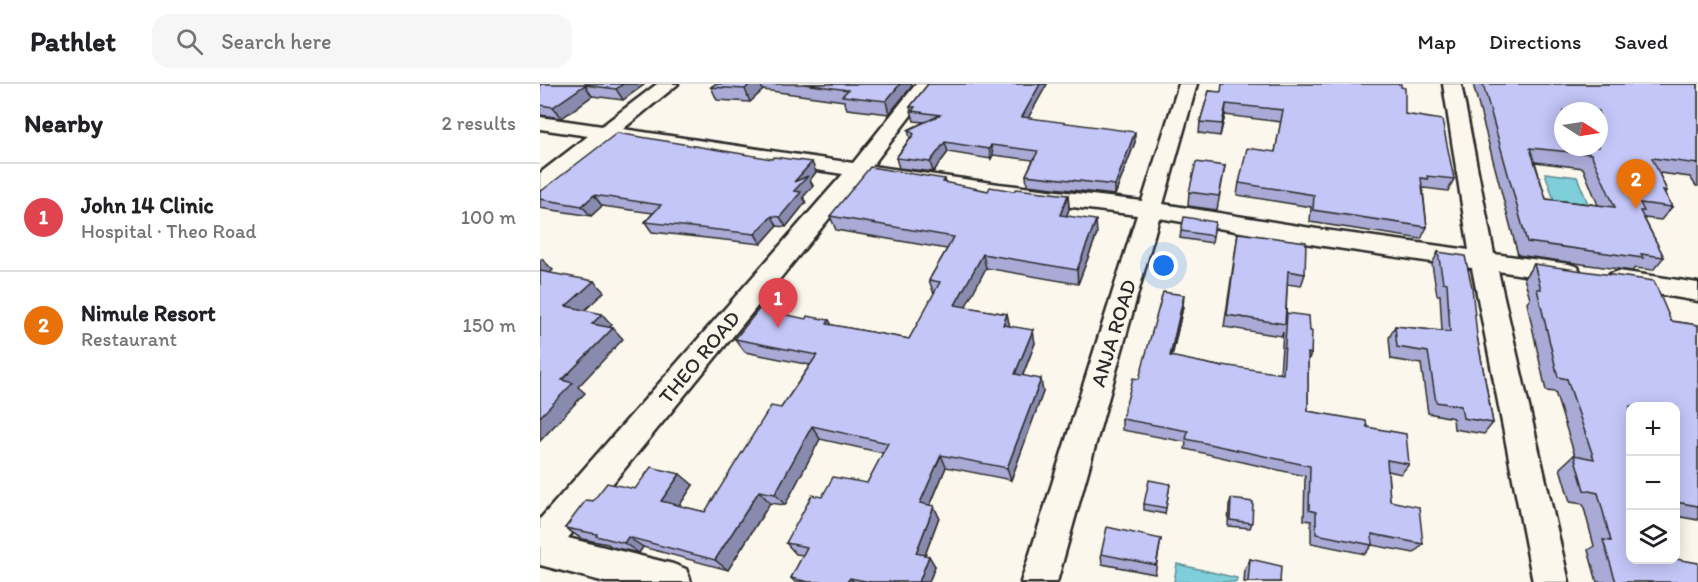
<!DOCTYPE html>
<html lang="en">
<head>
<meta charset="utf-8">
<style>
  body { margin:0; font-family:Itim,sans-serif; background:#f6f6f6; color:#202124 }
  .controls { position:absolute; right:18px; bottom:18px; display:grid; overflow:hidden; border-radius:12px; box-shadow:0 3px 15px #0003 }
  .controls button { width:54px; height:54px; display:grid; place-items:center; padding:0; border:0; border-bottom:2px solid #e0e0e0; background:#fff; color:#202124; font:30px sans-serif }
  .compass { position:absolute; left:1014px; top:18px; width:54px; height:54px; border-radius:50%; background:#fff; box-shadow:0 3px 15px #0003; rotate:102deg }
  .you { position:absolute; left:624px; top:182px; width:21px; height:21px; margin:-15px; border:4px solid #fff; border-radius:50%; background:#1a73e8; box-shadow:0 0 0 9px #1a73e833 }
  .badge { display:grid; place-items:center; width:39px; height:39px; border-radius:50%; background:#2b2b2b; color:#fff; font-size:20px; font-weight:700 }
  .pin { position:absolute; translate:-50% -50px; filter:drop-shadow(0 2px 3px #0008) }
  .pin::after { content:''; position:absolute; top:32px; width:21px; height:18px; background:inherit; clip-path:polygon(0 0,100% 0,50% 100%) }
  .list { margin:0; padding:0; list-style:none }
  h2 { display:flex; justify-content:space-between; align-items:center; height:78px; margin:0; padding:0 24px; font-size:26px }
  h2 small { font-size:20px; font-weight:400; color:#757577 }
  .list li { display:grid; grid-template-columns:39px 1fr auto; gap:18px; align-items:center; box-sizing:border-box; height:108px; padding:0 24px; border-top:2px solid #e0e0e0 }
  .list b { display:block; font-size:22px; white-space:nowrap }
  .list p { margin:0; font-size:20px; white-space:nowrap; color:#757577 }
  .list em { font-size:20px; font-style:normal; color:#757577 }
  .icon { flex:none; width:33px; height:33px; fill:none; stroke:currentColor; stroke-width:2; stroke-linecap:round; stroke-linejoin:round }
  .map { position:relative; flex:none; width:1158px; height:498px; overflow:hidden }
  header { display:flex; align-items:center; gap:36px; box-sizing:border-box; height:84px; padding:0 30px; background:#fff; border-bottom:2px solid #e0e0e0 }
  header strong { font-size:28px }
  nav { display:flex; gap:33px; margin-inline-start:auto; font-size:21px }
  .search { width:420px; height:54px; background:#f6f6f6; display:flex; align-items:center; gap:15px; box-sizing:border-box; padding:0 21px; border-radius:18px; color:#757577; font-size:22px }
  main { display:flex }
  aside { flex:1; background:#fff }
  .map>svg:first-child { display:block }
  .water { fill:#7fcfda; stroke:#5d8d94; stroke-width:1.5 }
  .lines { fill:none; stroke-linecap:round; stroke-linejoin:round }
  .minor-casing { stroke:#2b2b2b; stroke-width:5 }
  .minor { fill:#fbf7ec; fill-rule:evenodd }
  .wall { fill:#a9aad5; stroke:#2b2b2b; stroke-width:1.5; fill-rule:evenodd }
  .shaded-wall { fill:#898bae; stroke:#2b2b2b; stroke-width:1.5 }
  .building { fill:#c4c6f8; stroke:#2b2b2b; stroke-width:1.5; fill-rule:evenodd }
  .labels { text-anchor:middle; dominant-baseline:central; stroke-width:4.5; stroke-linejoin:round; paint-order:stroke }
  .street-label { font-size:21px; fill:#2b2b2b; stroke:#fbf7ec }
</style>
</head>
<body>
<header>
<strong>Pathlet</strong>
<div class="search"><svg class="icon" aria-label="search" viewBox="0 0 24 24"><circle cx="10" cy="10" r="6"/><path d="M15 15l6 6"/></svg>Search here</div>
<nav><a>Map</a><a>Directions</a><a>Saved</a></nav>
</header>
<main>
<aside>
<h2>Nearby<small>2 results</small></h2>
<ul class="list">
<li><span class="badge" style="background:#e0444e">1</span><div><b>John 14 Clinic</b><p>Hospital · Theo Road</p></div><em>100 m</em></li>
<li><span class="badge" style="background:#e8710a">2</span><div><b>Nimule Resort</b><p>Restaurant</p></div><em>150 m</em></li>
</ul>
</aside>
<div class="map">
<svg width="1158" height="498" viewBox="0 0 1158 498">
  <rect width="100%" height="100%" fill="#fbf7ec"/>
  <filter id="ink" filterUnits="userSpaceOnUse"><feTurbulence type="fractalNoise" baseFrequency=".0167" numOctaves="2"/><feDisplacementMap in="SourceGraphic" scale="12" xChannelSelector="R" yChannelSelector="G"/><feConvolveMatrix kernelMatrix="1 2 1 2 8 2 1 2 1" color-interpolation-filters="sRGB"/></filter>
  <g filter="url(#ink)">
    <g class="water">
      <polygon points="1005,89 1037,93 1053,132 1018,128"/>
      <polygon points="637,480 697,494 696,498 634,498"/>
    </g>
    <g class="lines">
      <defs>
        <g id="minor">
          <polygon points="117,0 138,0 83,45 313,79 376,0 395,0 332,82 459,100 602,117 639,0 657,0 623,120 777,145 929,166 903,0 921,0 954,170 1029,180 1038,183 1041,189 1038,195 1029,198 958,187 1029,498 993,498 932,184 777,161 619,134 517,498 481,498 597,131 459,114 323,93 28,454 133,480 146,485 151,498 65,498 0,481 0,435 303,90 70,55 8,104 0,106 0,89 48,52 0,45 0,33 62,42"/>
          <polygon points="1079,187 1158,199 1158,217 1070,202 1066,196 1070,190"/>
        </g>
      </defs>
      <use href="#minor" class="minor-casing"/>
      <use href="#minor" class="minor"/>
    </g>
    <g class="wall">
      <polygon points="0,0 105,0 83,16 52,12 22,34 0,31"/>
      <polygon points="175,0 371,0 372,2 349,30 307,25 304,17 223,6 210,18 177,16 171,3"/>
      <polygon points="388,0 507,0 488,34 595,58 575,111 487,101 486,91 493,76 453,71 451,75 408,68 393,88 359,84 356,74 370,54 368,46 384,38 374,37 370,23"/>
      <path d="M933,0H1158V102H1156L1150,93L1119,89L1127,107L1125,109L1132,123L1121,136L1104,134L1124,173L1113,186L1095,184L1092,187L978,171ZM995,78L1043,84L1058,121L1006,115Z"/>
      <polygon points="669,7 865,30 914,95 908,107 884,104 883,106 887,143 881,155 770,138 771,123 697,111 699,99 735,68 741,38 685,31 680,52 659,49 660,38"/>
      <polygon points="685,82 677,126 648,122 649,108"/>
      <polygon points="276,88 270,96 273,102 263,113 266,118 246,143 237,142 221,160 112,148 105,138 113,129 62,122 51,132 0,124 0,108"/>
      <polygon points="405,95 406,99 448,107 528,111 529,125 527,131 557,150 538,200 446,184 425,223 467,230 469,242 495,259 483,291 503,308 471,396 406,383 390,422 399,433 385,471 395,482 389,498 255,498 251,494 263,471 256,470 246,459 282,413 327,399 343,369 280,355 245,421 230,419 188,486 103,463 99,469 72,463 68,460 42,455 25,444 53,417 95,405 153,401 139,422 165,428 241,324 270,281 205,268 195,255 266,235 289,236 292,241 369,255 394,210 389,196 407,165 296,146 290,132"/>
      <polygon points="675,138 672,159 640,154 641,147"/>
      <polygon points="698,149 765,190 761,202 747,200 746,233 770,247 771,270 768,277 768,327 827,343 869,380 861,390 848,387 850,417 883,460 874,469 832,461 825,470 771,459 771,437 764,436 765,392 645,365 646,358 582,346 582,335 599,295 643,223 632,273 683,283 740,290 743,248 741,252 684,243"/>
      <polygon points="898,168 937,252 953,339 944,350 914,345 913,334 888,329 881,280 851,275 849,254 855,242 902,247 900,211 897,211 892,180"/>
      <polygon points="994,180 1131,237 1158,241 1158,436 1136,432 1136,322 1090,322 1090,476 1158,498 1057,498 1048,466 1054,462 1043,420 1030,418 1020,384 1034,371 1035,372 1015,308 1006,307 987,219 990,215 984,194"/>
      <polygon points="630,400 625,430 604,426 604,420"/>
      <polygon points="691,415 712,439 710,444 688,442 689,421"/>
      <polygon points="621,455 615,490 562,480 561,470"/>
      <polygon points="710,475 740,498 704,498 705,485"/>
    </g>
    <g class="shaded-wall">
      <polygon points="83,0 105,0 83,16 76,5"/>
      <polygon points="210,0 220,0 223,6 210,18 205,5"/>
      <polygon points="360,0 371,0 372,2 349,30 346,17"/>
      <polygon points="500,0 507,0 483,43 482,33"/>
      <polygon points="45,1 52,12 22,34 13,23"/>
      <polygon points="686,20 685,31 680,52 682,40"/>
      <polygon points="595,48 595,58 575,111 575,101"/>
      <polygon points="405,58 408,68 393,88 390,78"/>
      <polygon points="451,61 453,71 451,75 449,65"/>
      <polygon points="272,78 276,88 270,96 273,102 263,113 266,118 246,143 240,133 254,107 254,98"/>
      <polygon points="54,111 62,122 51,132 42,122"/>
      <polygon points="528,111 529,125 522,144 520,131"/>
      <polygon points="232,132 237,142 221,160 215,150"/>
      <polygon points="556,136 557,150 538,200 537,186"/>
      <polygon points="443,170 446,184 419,235 415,221"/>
      <polygon points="2,175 13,186 2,196 0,195 0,176"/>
      <polygon points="54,197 64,208 37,234 26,222"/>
      <polygon points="644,211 643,223 629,284 630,272"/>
      <polygon points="62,230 72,241 62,251 52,240"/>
      <polygon points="467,230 470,243 463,241"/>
      <polygon points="73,244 83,255 38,303 45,309 0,357 0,333 22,296"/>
      <polygon points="493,246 495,259 478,303 475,290"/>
      <polygon points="501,295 503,308 471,396 467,384"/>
      <polygon points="272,342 280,355 245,421 235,410"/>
      <polygon points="401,371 406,383 386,431 380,419"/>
      <polygon points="140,390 153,401 135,428 121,417"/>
      <polygon points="219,407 230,419 188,486 175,476"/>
      <polygon points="394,422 399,433 382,479 376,469"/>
      <polygon points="88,453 103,463 99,469 84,459"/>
      <polygon points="389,472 395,482 389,498 379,498"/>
      <polygon points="310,494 314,498 307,498"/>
    </g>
    <g class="building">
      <polygon points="0,0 83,0 76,5 45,1 13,23 0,21"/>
      <polygon points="175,0 210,0 205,5 171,3"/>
      <polygon points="264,0 360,0 346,17 302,12 308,6"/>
      <polygon points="388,0 500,0 482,33 595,48 575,101 486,91 498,67 451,61 449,65 405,58 390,78 356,74 374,50 368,46 400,31 372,27 375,23 370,23"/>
      <polygon points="682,0 861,0 861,3 865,4 865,30 902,36 914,95 887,92 888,95 881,94 887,143 773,126 774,111 699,99 707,64 735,68 743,26 686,20 682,40 660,38 669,7 681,8"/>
      <path d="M943,0H1158V80L1112,74L1127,107L1123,106L1132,123L1100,119L1104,127H1100L1124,173L1101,170L1103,174L987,158ZM1023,27H1059V63H1023ZM990,64L1051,70L1075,123L1006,115Z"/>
      <polygon points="77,49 232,75 234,73 272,78 254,98 268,92 254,107 261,108 240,133 232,132 215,150 105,138 121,121 54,111 42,122 0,115 0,108"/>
      <polygon points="656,78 685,82 679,112 649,108"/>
      <polygon points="330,83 405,95 403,98 448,107 450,103 474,107 476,105 528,111 520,131 556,136 537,186 443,170 415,221 467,230 463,241 493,246 475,290 501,295 467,384 401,371 380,419 394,422 376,469 389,472 379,498 331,498 310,494 307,498 269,498 251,494 267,463 246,459 272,411 282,413 293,393 327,399 348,359 272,342 235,410 219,407 175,476 88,453 84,459 56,452 57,450 25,444 46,416 53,417 67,399 95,405 111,383 140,390 121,417 165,428 231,322 241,324 277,271 195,255 219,225 266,235 267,232 289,236 287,240 369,255 400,198 389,196 414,153 290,132"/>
      <polygon points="644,133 675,138 673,152 641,147"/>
      <polygon points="698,149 766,158 765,190 748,187 745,240 687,231"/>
      <polygon points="898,168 925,172 932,203 937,252 953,339 923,334 921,322 896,318 888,268 857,263 855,242 910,248 907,199 903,198"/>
      <polygon points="994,180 1114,197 1131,237 1158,241 1158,422 1136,418 1136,322 1090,322 1090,476 1136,475 1158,479 1158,498 1076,498 1063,456 1071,457 1058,409 1044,406 1034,371 1054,375 1027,295 1018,293 997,205 1001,205"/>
      <polygon points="0,187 54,197 26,222 62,230 52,240 73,244 22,296 33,299 0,333"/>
      <polygon points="623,208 644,211 630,272 683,283 683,281 743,290 747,229 769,232 770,247 772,247 771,270 768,269 768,327 826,337 827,343 866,350 869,380 847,376 850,417 879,423 883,460 832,450 832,461 776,450 776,428 769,426 770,382 646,355 648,347 582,335 593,294 599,295"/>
      <polygon points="609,396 630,400 626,424 604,420"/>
      <polygon points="691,415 713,418 712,439 690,436"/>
      <polygon points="567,443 621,455 616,481 561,470"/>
      <polygon points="710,475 741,482 740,498 708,498"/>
    </g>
  </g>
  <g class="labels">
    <g class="street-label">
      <text transform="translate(573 249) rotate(-73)">ANJA ROAD</text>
      <text transform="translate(159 273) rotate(-50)">THEO ROAD</text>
    </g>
  </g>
</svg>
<div class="controls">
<button>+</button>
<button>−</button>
<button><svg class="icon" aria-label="layers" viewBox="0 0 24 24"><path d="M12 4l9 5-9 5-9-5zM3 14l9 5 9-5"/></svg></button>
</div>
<svg class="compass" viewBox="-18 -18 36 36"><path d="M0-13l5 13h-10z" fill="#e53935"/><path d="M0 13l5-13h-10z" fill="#757577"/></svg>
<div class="you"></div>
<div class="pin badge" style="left:238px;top:244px;background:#e0444e">1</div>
<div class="pin badge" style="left:1096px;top:125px;background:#e8710a">2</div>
</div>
</main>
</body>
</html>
